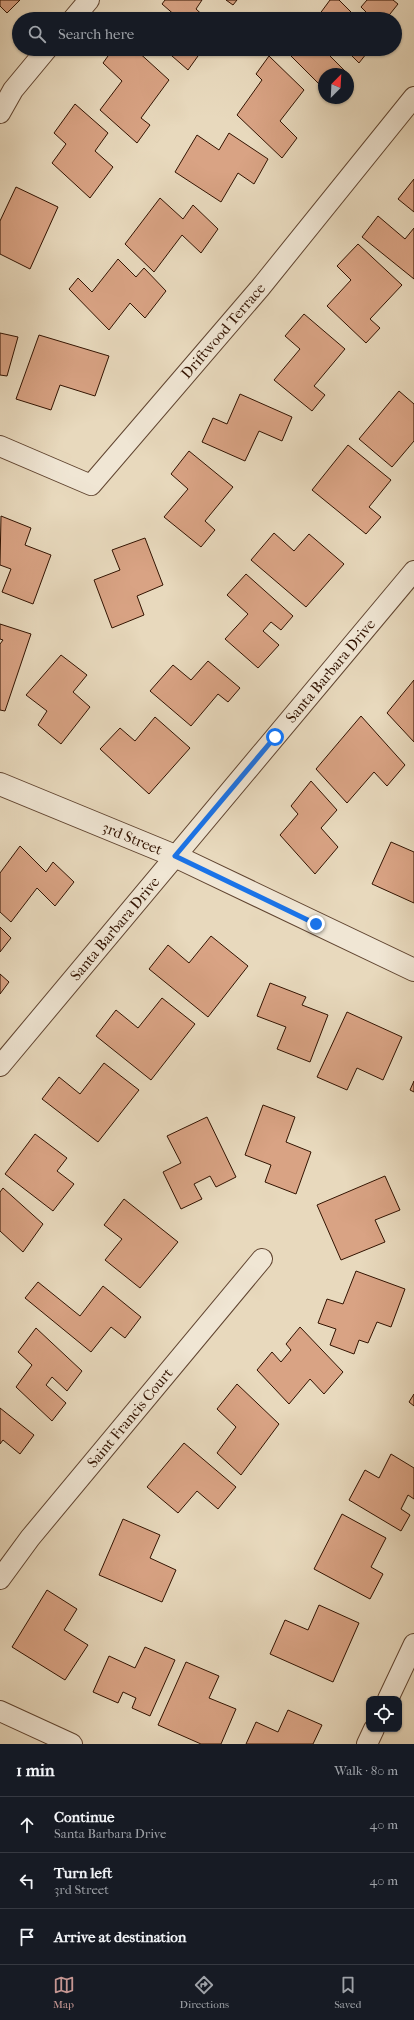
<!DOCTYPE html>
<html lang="en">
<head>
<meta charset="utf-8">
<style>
  body { margin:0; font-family:"IM FELL French Canon",serif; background:#20242c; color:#f1f3f6 }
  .controls { position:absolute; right:12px; bottom:12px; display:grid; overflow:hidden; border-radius:8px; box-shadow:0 1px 3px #0004 }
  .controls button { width:36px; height:36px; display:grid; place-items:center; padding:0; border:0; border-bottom:1px solid #363941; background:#171b24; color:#f1f3f6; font:20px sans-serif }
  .compass { position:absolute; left:318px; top:68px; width:36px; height:36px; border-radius:50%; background:#171b24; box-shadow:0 1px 3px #0004; rotate:24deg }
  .stop { position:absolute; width:12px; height:12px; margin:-9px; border:3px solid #1a73e8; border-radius:50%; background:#fff }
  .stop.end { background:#1a73e8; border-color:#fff; box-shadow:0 1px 4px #0008 }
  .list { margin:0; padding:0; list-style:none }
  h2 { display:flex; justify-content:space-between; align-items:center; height:52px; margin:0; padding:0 16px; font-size:17px }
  h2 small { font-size:13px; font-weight:400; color:#9ea1a6 }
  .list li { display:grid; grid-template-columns:26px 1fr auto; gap:12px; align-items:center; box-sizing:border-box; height:56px; padding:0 16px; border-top:1px solid #363941 }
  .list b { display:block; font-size:15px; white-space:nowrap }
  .list p { margin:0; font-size:13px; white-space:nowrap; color:#9ea1a6 }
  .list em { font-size:13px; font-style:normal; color:#9ea1a6 }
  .icon { flex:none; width:22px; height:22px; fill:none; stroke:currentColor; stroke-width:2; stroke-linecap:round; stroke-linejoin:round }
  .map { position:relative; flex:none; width:414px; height:1744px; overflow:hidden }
  .search { position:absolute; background:#171b24; box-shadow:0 1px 3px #0004; left:12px; right:12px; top:12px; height:44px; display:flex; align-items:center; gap:10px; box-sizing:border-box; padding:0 14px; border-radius:22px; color:#9ea1a6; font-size:15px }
  .sheet { height:220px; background:#171b24 }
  nav { display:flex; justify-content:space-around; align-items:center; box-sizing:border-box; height:56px; border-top:1px solid #363941; background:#171b24; font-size:11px; color:#9ea1a6 }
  nav a { display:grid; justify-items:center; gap:2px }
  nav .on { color:#c59692 }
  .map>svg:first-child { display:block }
  .building { fill:#d9a384; stroke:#321301 }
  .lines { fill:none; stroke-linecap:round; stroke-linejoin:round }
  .minor-casing { stroke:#604430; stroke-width:22 }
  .tertiary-casing { stroke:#604430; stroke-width:24 }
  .minor { stroke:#f0e6d4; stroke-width:20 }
  .tertiary { stroke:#f0e6d4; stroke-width:22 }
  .route { stroke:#1a73e8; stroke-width:5 }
  .labels { text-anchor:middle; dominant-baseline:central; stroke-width:3; stroke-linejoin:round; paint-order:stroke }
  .street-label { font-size:15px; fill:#321301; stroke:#f0e6d4 }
</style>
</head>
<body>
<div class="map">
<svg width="414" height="1744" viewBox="0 0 414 1744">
  <rect width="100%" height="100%" fill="#e8d9bd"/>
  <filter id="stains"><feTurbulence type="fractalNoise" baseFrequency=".005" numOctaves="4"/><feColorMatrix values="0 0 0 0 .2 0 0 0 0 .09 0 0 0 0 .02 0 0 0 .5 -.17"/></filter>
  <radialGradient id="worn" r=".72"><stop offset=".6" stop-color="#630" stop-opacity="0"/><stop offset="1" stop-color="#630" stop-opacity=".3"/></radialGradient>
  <g class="building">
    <polygon points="0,0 20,0 7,13 0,6"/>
    <polygon points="165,0 202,0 196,9 207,19 176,19 177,17 162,4"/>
    <polygon points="226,0 237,0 233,5"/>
    <polygon points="330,0 339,0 358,19 316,19"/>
    <polygon points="367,0 393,0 398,4 386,19 373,19 361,7"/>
    <polygon points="113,49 135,49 169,80 141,118 150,125 137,143 100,110 122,81 103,63"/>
    <polygon points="164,49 203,49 188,70"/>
    <polygon points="284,49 335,49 330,56 345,71 343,74 324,74 324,89"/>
    <polygon points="345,49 370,49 359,63"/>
    <polygon points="269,56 304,90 280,121 297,138 282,158 237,115 262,80 256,74"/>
    <polygon points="75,104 108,133 95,151 113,167 90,198 52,163 66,144 54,133"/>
    <polygon points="229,133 268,159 254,184 238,173 221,202 175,172 197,135 219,150"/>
    <polygon points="414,179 414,212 398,199"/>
    <polygon points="16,187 58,207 30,269 0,254 0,221"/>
    <polygon points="160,198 183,219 193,205 218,229 201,253 182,235 154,272 125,244"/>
    <polygon points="378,216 405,239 414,228 414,279 362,237"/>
    <polygon points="358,244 402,285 370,319 380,328 366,343 327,306 351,280 337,266"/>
    <polygon points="118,259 136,277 144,268 166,291 145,318 130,303 109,330 69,289 78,278 92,292"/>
    <polygon points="304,314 345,349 314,386 325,395 312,411 274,380 300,349 285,336"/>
    <polygon points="0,333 18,337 7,376 0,375"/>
    <polygon points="39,335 109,356 95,396 60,385 51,410 16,399"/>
    <polygon points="399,391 414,404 414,441 392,467 359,439"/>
    <polygon points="240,394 292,417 282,441 259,431 245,461 202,442 213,418 227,424"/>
    <polygon points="348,445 391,480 369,507 381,517 366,534 312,490"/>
    <polygon points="189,451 233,487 205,521 215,530 201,547 164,517 188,489 171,474"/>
    <polygon points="1,516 31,528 25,545 51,555 33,604 2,592 11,569 0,565"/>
    <polygon points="274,533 294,551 309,534 344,564 306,607 251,560"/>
    <polygon points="145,538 163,585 137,596 144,615 112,628 94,580 120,570 112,550"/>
    <polygon points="246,574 293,616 281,630 271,622 263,631 279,645 258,668 225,639 248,614 227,595"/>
    <polygon points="0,624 31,634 5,711 0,710 0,644 3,640 0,639"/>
    <polygon points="61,655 87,675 73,692 90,707 61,744 38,725 47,711 26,695"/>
    <polygon points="208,661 240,688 228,702 218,694 191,726 150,691 173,665 191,680"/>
    <polygon points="414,680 414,742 387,713"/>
    <polygon points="361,716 405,765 387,786 374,772 347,803 316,769"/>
    <polygon points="155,717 190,748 149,794 100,749 120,728 135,741"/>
    <polygon points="311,781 337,810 321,828 338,847 315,874 280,835 298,814 291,806"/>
    <polygon points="391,842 414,852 414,903 372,884"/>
    <polygon points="20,846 46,872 53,862 74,882 55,906 37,888 11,922 0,912 0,873"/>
    <polygon points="0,927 11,938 0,952"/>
    <polygon points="211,936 248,966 208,1017 149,969 168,945 189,963"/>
    <polygon points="0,974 9,982 0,994"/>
    <polygon points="270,983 306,997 302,1005 328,1015 310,1062 277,1049 286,1027 257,1016"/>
    <polygon points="162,998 195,1024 151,1080 96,1036 116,1010 138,1028"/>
    <polygon points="347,1012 402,1037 383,1080 357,1068 347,1090 317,1077"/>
    <polygon points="104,1063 139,1090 98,1142 42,1099 59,1077 80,1094"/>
    <polygon points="414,1081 414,1092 410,1090"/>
    <polygon points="263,1105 295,1117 286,1142 311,1152 296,1194 265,1182 271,1165 245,1155"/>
    <polygon points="207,1117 236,1177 216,1187 210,1176 194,1184 202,1199 181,1209 163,1172 181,1163 167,1136"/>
    <polygon points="35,1134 67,1158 57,1171 74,1184 53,1211 5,1174"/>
    <polygon points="385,1176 400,1210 375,1220 385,1242 341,1260 317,1205"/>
    <polygon points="3,1188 43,1224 23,1252 0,1231 0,1192"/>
    <polygon points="124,1199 178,1242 140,1288 105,1260 122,1239 104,1225"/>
    <polygon points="356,1271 405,1289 391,1327 377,1322 368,1343 359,1340 354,1354 330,1345 336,1329 318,1323 327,1299 343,1304"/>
    <polygon points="38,1282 80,1316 103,1286 141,1317 125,1338 111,1327 91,1352 25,1298"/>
    <polygon points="300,1327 343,1372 324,1394 310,1379 289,1404 257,1370 272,1352 281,1362 291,1350 286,1344"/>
    <polygon points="36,1328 82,1371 67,1391 52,1377 46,1385 66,1403 52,1421 16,1387 32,1365 18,1352"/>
    <polygon points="237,1384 279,1424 241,1475 217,1453 236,1427 217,1409"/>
    <polygon points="414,1394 414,1406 409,1402"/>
    <polygon points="0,1408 34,1435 20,1454 3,1440 0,1444"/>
    <polygon points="184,1443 236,1487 218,1509 197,1491 178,1513 147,1487"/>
    <polygon points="391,1454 414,1468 414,1499 408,1495 401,1509 410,1515 401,1531 349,1500 365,1470 379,1478"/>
    <polygon points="342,1514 386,1538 371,1567 383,1574 370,1599 314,1569"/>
    <polygon points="123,1519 160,1535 150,1558 176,1570 162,1602 99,1575"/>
    <polygon points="47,1590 77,1609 64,1630 88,1645 65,1680 12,1647"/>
    <polygon points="319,1605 359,1623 333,1682 270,1654 285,1620 308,1630"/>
    <polygon points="145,1647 175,1660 150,1716 132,1708 136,1698 123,1692 118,1703 93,1692 109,1656 135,1668"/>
    <polygon points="186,1662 219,1676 209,1698 236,1709 221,1744 201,1744 158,1725"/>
    <polygon points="288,1710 322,1725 313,1744 246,1744 256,1722 278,1732"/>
  </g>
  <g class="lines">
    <defs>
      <g id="minor">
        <polyline points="73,19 89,0"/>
        <polyline points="0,113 13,90 47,49"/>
        <path id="s1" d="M0,446L91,485L260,288L414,97"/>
        <path id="s2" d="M0,1066L414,571"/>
        <path id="s3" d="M0,1579L30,1538L262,1259"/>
        <polyline points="388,1699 414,1644"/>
        <polyline points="0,1711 72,1744"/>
        <polyline points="367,1744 374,1729"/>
      </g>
      <g id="tertiary">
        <path id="s4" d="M0,784L175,856L414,970"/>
      </g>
    </defs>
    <use href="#minor" class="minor-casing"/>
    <use href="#tertiary" class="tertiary-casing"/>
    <use href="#minor" class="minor"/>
    <use href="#tertiary" class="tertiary"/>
  </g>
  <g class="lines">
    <polyline class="route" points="275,737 175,856 316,924"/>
  </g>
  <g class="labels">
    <g class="street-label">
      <text stroke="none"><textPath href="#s1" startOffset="302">Driftwood Terrace</textPath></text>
      <text stroke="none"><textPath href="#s2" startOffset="515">Santa Barbara Drive</textPath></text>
      <text stroke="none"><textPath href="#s4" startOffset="143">3rd Street</textPath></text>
      <text stroke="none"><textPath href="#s2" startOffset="179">Santa Barbara Drive</textPath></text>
      <text stroke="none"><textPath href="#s3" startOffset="207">Saint Francis Court</textPath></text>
    </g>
  </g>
  <rect width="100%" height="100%" filter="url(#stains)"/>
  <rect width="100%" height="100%" fill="url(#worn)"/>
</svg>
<div class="controls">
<button><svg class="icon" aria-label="locate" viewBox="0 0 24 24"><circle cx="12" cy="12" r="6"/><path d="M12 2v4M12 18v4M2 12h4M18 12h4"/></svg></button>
</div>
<svg class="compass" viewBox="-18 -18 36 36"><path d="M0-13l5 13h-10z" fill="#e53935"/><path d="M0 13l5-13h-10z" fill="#9ea1a6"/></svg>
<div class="stop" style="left:275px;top:737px"></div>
<div class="stop end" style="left:316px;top:924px"></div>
<div class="search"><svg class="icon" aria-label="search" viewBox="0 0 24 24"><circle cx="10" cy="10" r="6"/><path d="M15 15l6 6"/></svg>Search here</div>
</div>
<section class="sheet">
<h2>1 min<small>Walk · 80 m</small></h2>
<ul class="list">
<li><svg class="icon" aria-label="ahead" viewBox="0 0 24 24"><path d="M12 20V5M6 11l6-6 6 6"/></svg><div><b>Continue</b><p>Santa Barbara Drive</p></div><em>40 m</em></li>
<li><svg class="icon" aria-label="left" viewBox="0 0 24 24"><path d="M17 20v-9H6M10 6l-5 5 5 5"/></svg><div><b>Turn left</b><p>3rd Street</p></div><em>40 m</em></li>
<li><svg class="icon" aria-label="arrive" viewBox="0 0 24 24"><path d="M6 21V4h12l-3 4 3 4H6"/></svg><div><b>Arrive at destination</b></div></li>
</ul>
</section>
<nav>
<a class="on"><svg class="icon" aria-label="map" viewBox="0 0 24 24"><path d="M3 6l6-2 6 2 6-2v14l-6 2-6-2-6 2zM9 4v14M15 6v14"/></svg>Map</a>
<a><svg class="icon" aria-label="directions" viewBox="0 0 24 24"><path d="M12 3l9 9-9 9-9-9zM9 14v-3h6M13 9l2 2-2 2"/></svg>Directions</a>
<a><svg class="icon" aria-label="saved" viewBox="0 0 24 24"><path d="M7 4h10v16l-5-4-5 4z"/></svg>Saved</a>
</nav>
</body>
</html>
